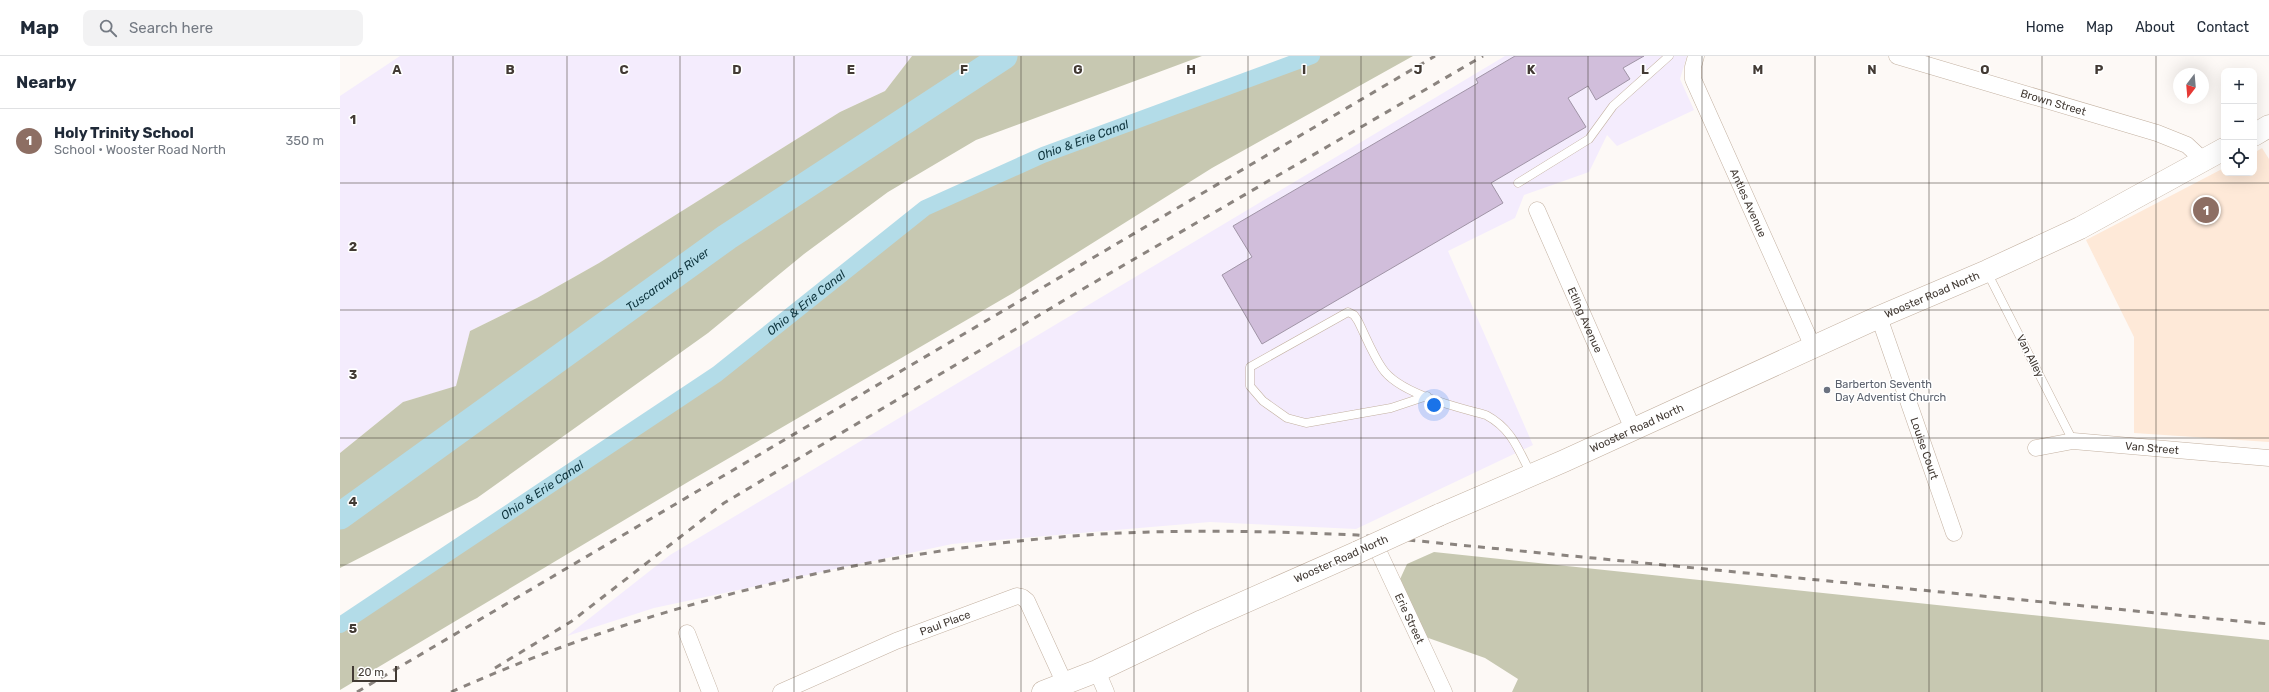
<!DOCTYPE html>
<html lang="en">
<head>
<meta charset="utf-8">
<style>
  body { margin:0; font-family:Rubik,sans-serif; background:#f2f2f3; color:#1f2937 }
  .controls { position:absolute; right:12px; top:12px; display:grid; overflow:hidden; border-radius:8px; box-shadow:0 4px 16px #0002 }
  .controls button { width:36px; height:36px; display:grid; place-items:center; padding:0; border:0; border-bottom:1px solid #e0e1e3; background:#fff; color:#1f2937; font:20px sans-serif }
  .compass { position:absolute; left:1833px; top:12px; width:36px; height:36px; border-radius:50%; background:#fff; box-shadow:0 4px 16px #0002; rotate:196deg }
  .scale { position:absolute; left:12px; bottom:10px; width:45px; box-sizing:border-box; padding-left:4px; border:2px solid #423a34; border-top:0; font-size:11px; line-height:14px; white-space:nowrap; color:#423a34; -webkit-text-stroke:3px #fff; paint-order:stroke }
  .you { position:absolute; left:1094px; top:349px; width:14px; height:14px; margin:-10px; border:3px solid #fff; border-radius:50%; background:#1a73e8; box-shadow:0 0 0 6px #1a73e833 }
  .badge { display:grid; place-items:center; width:26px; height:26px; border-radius:50%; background:#1a73e8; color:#fff; font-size:13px; font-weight:700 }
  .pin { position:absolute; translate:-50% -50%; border:2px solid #fff; box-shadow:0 1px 4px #0006 }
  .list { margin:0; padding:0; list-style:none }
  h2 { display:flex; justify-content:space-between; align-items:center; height:52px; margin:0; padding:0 16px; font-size:17px }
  h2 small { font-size:13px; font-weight:400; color:#747a83 }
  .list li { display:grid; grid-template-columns:26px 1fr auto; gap:12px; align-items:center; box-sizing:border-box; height:64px; padding:0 16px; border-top:1px solid #e0e1e3 }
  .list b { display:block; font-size:15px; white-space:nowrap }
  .list p { margin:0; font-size:13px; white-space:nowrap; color:#747a83 }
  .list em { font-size:13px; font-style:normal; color:#747a83 }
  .icon { flex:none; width:22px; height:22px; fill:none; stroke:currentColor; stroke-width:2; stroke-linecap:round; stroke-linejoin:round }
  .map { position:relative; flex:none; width:1929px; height:636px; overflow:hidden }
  header { display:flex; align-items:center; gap:24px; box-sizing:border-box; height:56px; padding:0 20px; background:#fff; border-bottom:1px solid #e0e1e3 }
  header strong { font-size:19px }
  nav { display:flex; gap:22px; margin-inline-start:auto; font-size:14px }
  .search { width:280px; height:36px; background:#f2f2f3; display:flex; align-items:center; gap:10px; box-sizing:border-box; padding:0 14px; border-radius:8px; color:#747a83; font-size:15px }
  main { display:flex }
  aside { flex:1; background:#fff }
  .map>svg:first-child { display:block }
  .built { fill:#fee9d8 }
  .industrial { fill:#f4ecfd }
  .green { fill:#c7c8b1 }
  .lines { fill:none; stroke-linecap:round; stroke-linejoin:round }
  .canal { stroke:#b3dce8; stroke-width:16 }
  .river { stroke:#b3dce8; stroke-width:27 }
  .building { fill:#d1bedb; stroke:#a094a6 }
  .service-casing { stroke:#c3b1a1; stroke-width:9 }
  .minor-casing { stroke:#c3b1a1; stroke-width:17 }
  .secondary-casing { stroke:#c3b1a1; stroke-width:23 }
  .service { stroke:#fff; stroke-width:8 }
  .minor { stroke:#fff; stroke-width:16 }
  .secondary { stroke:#fff; stroke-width:22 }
  .rail { stroke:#8b847f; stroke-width:3; stroke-dasharray:7 7; stroke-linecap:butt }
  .secondary-bridge-casing { stroke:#c3b1a1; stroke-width:23; stroke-linecap:butt }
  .secondary-bridge { stroke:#fff; stroke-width:22 }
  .grid { fill:none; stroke:#423a34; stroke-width:1; stroke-opacity:0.55 }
  .worship-dot { fill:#6b7280; stroke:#fff; stroke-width:1.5 }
  .labels { text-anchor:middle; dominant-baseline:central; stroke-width:3; stroke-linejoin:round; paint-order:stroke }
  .street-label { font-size:11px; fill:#423a34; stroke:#fff }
  .worship-label { font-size:11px; fill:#5b616d; stroke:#fff; text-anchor:start }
  .water-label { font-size:12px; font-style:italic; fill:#0e343d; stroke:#fff }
  .grid-label { font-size:13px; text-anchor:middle; font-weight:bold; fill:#423a34; stroke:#fff; stroke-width:3; stroke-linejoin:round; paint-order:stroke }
</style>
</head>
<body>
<header>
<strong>Map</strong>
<div class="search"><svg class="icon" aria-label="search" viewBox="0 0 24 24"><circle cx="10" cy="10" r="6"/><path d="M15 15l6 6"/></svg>Search here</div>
<nav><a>Home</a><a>Map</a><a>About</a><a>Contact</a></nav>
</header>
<main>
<aside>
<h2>Nearby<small></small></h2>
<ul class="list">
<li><span class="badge" style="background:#8d6e63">1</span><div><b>Holy Trinity School</b><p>School · Wooster Road North</p></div><em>350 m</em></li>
</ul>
</aside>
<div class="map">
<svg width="1929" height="636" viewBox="0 0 1929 636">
  <rect width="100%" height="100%" fill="#fdf9f6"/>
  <polygon class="built" points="1922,92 1929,103 1929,386 1794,377 1794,281 1746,184 1884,112 1884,117 1914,117 1914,97"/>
  <g class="industrial">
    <polygon points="60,0 572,0 545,35 500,56 259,207 197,242 130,275 117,330 63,346 0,397 0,40"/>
    <polygon points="1165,0 1347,0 1340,23 1354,54 1277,90 1267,79 1249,116 1184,139 1175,162 1108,195 1193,389 1016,473 870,466 612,488 314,552 227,580 330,499"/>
  </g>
  <g class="green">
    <polygon points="572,0 862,0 636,84 548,136 464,198 368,277 137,442 0,512 0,397 63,346 116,330 130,275 197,242 259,207 500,56 545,35"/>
    <polygon points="968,0 1073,0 872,112 673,237 353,423 0,634 0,570 377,318 585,152"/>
    <polygon points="1094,496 1929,584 1929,636 1172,636 1178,623 1145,602 1077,578 1056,532 1067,508"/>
  </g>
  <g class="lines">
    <path class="canal" id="s1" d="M0,569L377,318L585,152L703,99L972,0"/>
    <path class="river" id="s2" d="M0,460L387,181L664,0"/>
  </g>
  <polygon class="building" points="1175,0 1304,0 1283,12 1290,23 1256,44 1248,30 1228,42 1246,71 1151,127 1163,147 922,288 882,219 912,201 893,170 1138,27 1136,23"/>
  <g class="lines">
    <defs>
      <g id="service">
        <polyline points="1178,127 1249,83 1273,50 1329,0"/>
        <polyline points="1647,216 1733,385"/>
        <path d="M1087,340L1051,352L966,367L947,362L923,345L910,330V311L1008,256L1014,259L1018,265C1026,281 1032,297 1042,312C1059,338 1117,351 1146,359C1172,373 1178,393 1191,418"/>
      </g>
      <g id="minor">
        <path id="s3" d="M1356,0L1353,11V23L1473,291"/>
        <path id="s4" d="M1557,0L1817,77L1847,89L1863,104"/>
        <path id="s5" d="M1197,154L1293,373"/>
        <path id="s6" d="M1539,261L1614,477"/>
        <path id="s7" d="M1696,392L1733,385L1929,402"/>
        <path id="s8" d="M1035,488L1104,636"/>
        <polyline points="347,577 370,636"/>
        <polyline points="757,615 766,636"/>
        <path id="s9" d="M441,636L556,585L677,540L682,541L687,545L724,626"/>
      </g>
      <g id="secondary">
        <polyline points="1914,79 1929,70"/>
        <path id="s10" d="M1099,459L1224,405L1539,261L1647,215L1740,172L1884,93"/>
        <polyline points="703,636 757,615 862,565 1018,496"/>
      </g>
    </defs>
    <use href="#service" class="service-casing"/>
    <use href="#minor" class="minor-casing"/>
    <use href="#secondary" class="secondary-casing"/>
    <use href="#service" class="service"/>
    <use href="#minor" class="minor"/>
    <use href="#secondary" class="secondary"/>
    <g class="rail">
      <polyline points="155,612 232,565 384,447 748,230 1143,0"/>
      <polyline points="17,636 1095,0"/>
      <path d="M111,636C311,547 528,495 746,479C836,473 926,475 1017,479L1929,568"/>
    </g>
    <defs>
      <polyline id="secondary-bridge" points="1018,496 1099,459"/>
    </defs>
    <use href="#secondary-bridge" class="secondary-bridge-casing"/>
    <use href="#secondary-bridge" class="secondary-bridge"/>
  </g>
  <path class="grid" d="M113,0V636M227,0V636M340,0V636M454,0V636M567,0V636M681,0V636M794,0V636M908,0V636M1021,0V636M1135,0V636M1248,0V636M1362,0V636M1475,0V636M1589,0V636M1702,0V636M1816,0V636M0,127H1929M0,254H1929M0,382H1929M0,509H1929"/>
  <circle class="worship-dot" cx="1487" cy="334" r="4"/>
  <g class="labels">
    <g class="street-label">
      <text stroke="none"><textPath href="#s4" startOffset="163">Brown Street</textPath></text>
      <text stroke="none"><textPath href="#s3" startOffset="159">Antles Avenue</textPath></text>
      <text stroke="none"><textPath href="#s10" startOffset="540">Wooster Road North</textPath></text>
      <text stroke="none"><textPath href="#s5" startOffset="120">Etling Avenue</textPath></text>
      <text transform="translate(1690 300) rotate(63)">Van Alley</text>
      <text stroke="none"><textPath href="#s10" startOffset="216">Wooster Road North</textPath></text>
      <text stroke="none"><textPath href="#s6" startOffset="139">Louise Court</textPath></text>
      <text stroke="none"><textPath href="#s7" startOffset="117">Van Street</textPath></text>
      <text transform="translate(1001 503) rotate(-24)">Wooster Road North</text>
      <text stroke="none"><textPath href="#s8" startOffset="82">Erie Street</textPath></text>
      <text stroke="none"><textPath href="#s9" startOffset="178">Paul Place</textPath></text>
    </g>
    <g class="worship-label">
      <text x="1495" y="328">Barberton Seventh<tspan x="1495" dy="13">Day Adventist Church</tspan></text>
    </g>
    <g class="water-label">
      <text stroke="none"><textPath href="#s1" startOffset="891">Ohio &amp; Erie Canal</textPath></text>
      <text stroke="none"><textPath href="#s2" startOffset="404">Tuscarawas River</textPath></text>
      <text stroke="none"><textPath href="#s1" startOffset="567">Ohio &amp; Erie Canal</textPath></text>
      <text stroke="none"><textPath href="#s1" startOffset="243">Ohio &amp; Erie Canal</textPath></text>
    </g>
  </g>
  <g class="grid-label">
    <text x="57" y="18">A</text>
    <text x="170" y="18">B</text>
    <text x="284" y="18">C</text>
    <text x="397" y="18">D</text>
    <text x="511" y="18">E</text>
    <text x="624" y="18">F</text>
    <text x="738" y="18">G</text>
    <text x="851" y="18">H</text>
    <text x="964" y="18">I</text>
    <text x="1078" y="18">J</text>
    <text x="1191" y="18">K</text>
    <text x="1305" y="18">L</text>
    <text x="1418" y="18">M</text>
    <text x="1532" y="18">N</text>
    <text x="1645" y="18">O</text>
    <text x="1759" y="18">P</text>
    <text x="13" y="68">1</text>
    <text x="13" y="195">2</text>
    <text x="13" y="323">3</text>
    <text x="13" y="450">4</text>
    <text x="13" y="577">5</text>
  </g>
</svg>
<div class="controls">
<button>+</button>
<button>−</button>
<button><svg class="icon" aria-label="locate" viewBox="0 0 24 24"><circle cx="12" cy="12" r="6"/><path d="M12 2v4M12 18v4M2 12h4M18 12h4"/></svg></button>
</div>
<svg class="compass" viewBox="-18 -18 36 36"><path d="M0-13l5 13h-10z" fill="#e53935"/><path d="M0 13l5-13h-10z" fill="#747a83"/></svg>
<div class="scale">20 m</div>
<div class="you"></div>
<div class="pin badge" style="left:1866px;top:154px;background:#8d6e63">1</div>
</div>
</main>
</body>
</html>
